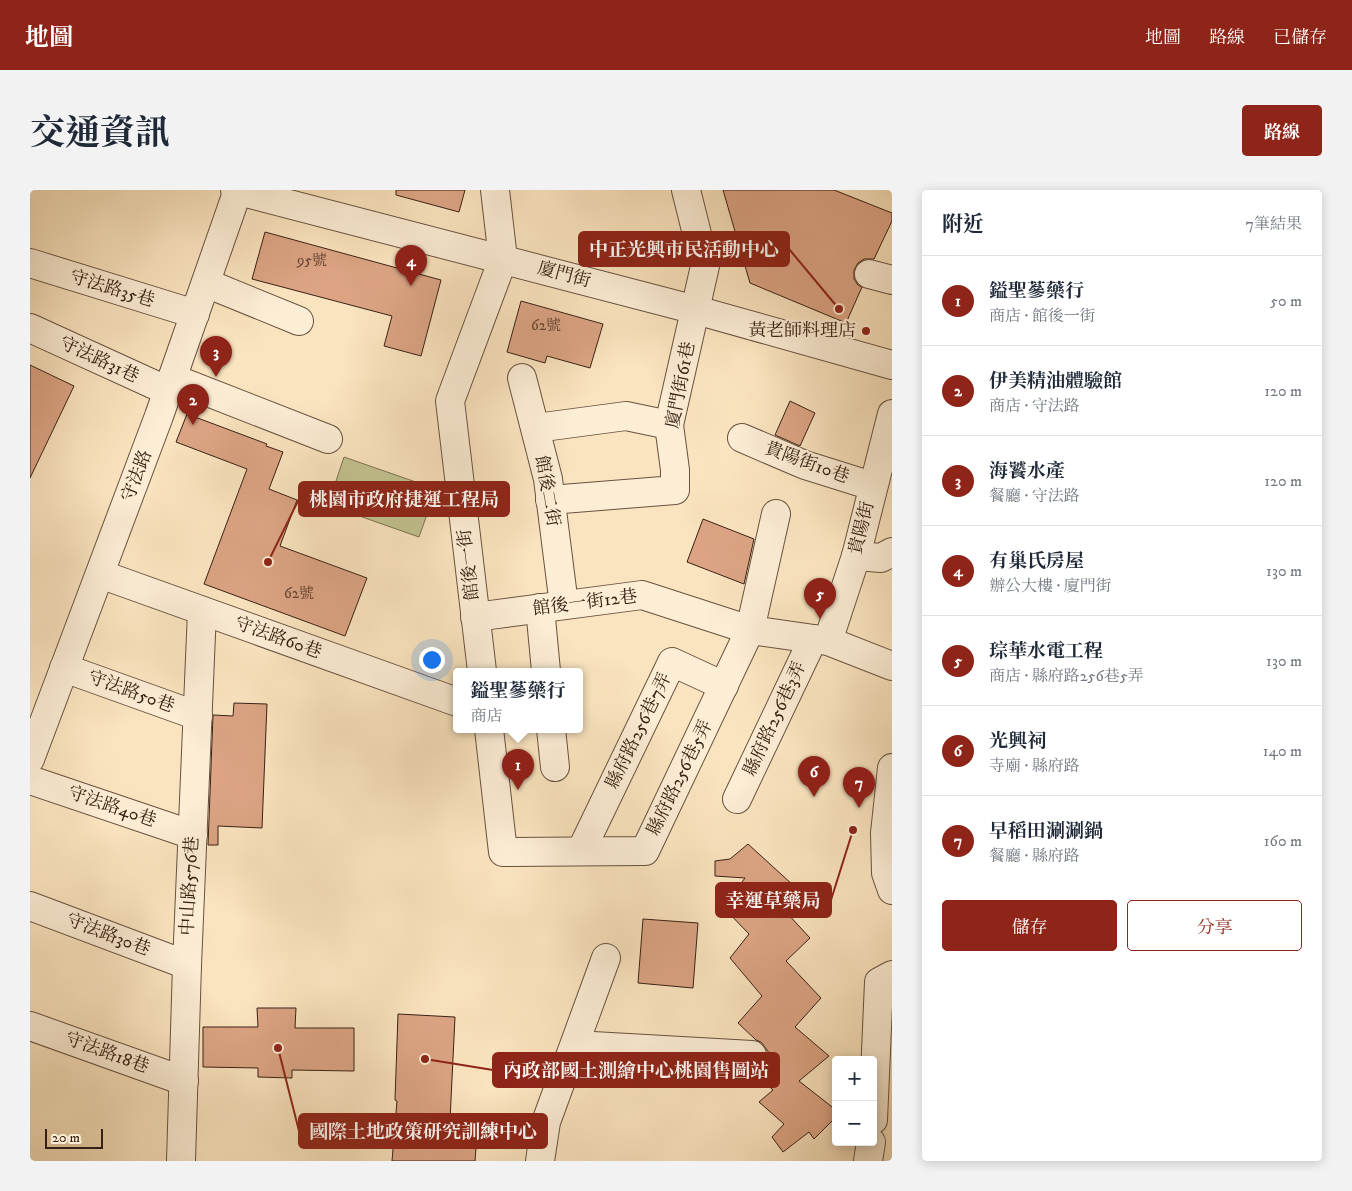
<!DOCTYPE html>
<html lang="zh-TW">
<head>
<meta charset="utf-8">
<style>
  body { margin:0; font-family:"IM FELL DW Pica","Noto Serif TC",serif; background:#f2f2f3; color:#1f2937 }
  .controls { position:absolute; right:15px; bottom:15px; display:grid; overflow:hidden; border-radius:5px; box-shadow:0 2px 12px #0003 }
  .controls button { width:45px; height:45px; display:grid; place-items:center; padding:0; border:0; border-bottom:1px solid #e0e1e3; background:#fff; color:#1f2937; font:25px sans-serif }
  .scale { position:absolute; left:15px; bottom:12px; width:58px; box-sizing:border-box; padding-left:5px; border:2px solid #382114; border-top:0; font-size:14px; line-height:18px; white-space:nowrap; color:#382114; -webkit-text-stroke:4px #fcedd5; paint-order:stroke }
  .you { position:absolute; left:401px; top:469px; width:18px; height:18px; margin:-12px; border:4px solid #fff; border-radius:50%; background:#1a73e8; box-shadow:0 0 0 8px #1a73e833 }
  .badge { display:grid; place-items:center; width:32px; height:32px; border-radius:50%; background:#8f2418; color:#fff; font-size:16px; font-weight:700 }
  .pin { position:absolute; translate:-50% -41px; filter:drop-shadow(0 1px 2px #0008) }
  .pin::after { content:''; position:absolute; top:26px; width:18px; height:15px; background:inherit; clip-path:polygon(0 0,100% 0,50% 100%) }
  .popup { position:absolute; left:423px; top:478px; width:130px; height:65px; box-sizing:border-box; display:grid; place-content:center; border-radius:5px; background:#fff; filter:drop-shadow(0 1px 4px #0005); font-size:16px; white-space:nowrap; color:#747a83 }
  .popup b { font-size:19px; color:#1f2937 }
  .popup::after { content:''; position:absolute; left:50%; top:100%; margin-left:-10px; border:10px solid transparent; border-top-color:#fff }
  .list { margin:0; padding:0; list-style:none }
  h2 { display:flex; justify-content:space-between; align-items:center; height:65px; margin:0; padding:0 20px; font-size:21px }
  h2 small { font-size:16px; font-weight:400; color:#747a83 }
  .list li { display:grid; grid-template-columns:32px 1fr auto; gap:15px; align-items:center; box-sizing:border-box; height:90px; padding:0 20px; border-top:1px solid #e0e1e3 }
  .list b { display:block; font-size:19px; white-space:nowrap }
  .list p { margin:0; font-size:16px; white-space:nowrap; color:#747a83 }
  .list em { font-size:16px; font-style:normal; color:#747a83 }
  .actions { display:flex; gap:10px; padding:15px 20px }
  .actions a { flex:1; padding:11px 0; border:1px solid #8f2418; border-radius:5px; text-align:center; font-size:18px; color:#8f2418 }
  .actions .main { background:#8f2418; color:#fff }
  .map { position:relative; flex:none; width:862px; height:971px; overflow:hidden; border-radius:5px }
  header { display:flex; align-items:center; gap:30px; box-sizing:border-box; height:70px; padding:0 25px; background:#8f2418; color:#fff }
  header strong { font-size:24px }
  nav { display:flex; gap:28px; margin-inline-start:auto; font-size:18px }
  .intro { display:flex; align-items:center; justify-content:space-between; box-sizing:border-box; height:120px; padding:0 30px }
  h1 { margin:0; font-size:35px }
  .button { padding:12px 22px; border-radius:5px; background:#8f2418; color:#fff; font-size:18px; font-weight:700 }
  main { display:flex; gap:30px; padding:0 30px }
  aside { flex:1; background:#fff; border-radius:5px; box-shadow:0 2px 12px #0003 }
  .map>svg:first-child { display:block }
  .green { fill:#c2c28f; stroke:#7d7252 }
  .building { fill:#dca484; stroke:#382114 }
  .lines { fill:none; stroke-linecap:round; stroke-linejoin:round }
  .minor-casing { stroke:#68523f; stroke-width:30 }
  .minor { stroke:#fcedd5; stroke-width:28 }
  .poi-dot { fill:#8f2418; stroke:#fcedd5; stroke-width:2 }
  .labels { text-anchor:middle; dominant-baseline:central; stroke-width:4.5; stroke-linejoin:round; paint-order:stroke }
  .number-label { font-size:15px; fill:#614230 }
  .street-label { font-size:18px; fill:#382114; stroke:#fcedd5 }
  .poi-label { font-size:18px; fill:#382114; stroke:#fcedd5; text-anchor:end }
  .leader { fill:none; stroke:#8f2418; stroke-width:2 }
  .callout-dot { fill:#8f2418; stroke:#fcedd5; stroke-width:2 }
  .callout { fill:#8f2418; stroke:#8f2418; stroke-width:2 }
  .callout-label { font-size:19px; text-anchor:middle; font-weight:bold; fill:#fff }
</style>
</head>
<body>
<header>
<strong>地圖</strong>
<nav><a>地圖</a><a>路線</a><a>已儲存</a></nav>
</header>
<div class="intro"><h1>交通資訊</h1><a class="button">路線</a></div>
<main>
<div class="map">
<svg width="862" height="971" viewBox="0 0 862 971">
  <rect width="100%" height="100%" fill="#fae4bf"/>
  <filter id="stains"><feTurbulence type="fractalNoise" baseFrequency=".004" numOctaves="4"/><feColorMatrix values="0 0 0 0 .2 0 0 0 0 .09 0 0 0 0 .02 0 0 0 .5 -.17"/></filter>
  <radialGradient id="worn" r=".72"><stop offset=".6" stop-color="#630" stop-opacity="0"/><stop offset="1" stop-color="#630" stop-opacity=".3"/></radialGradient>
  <polygon class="green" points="314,267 406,299 389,347 298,315"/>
  <g class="building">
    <polygon points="366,0 435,0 429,22 366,5"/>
    <polygon points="693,0 804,0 862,23 862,31 844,69 834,69 828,73 824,80 824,89 828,95 832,97 816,133 720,93"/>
    <polygon points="235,42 411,90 391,166 354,156 362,126 222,89"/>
    <polygon points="491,111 573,134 560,178 517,166 515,173 477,162"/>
    <polygon points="0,175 44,196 0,288"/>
    <polygon points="760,211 785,223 770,256 745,245"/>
    <polygon points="157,224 237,254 236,256 253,262 239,299 267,310 250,356 337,388 315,446 174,394 217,279 146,252"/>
    <polygon points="673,329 724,349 714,394 657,372"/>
    <polygon points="204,513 237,514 232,638 188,636 188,655 178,655 183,525 203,526"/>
    <polygon points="718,654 763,695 745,710 780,748 756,771 791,808 765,837 799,866 769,891 806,920 806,927 784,949 779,942 753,962 742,947 754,934 729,912 743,900 723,882 735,874 740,864 731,852 726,850 708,833 732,806 700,768 719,744 693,717 715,688 685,686 685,671 700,669"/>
    <polygon points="613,729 668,733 663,798 608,793"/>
    <polygon points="227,818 266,818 265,838 324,838 324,881 262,880 262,888 228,887 228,878 173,877 173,837 228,837"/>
    <polygon points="368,824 425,827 420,930 448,931 445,971 362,971 367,911 365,910"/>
  </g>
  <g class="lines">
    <defs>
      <g id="minor">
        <polyline points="205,0 666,120 862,175"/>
        <polyline points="0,73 165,124"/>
        <polyline points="839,84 862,90"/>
        <polyline points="176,93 269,131"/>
        <polyline points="0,138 138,201"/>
        <polyline points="142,188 298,249"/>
        <polyline points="492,188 518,289 534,415"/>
        <polyline points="506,238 596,226 639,235"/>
        <polyline points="712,248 775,275 842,296"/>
        <polyline points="520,310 645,300 645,280 639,235 675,76 656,0"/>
        <polyline points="826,366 851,368 862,362"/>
        <polyline points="70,384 427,512"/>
        <polyline points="510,418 516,481"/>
        <polyline points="445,427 612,405 720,440 798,451 862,476"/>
        <polyline points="798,451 826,366 862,224"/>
        <polyline points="34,478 168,526"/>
        <polyline points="452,481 420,211 473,69 465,0"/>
        <polyline points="459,539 473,662 615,661 720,440 746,324"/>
        <polyline points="521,539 525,577"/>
        <polyline points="0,569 129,226 208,0"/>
        <polyline points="862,578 855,643 856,683 862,700"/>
        <polyline points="0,590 163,645"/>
        <polyline points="707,609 783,449"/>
        <polyline points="551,661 642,472 694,496"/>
        <polyline points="0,716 157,775"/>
        <polyline points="0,836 154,891"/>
        <polyline points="545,855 722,865"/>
        <polyline points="843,930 849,792 862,785"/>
        <polyline points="151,971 157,775 172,421"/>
        <polyline points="510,971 516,932 576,768"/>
        <polyline points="838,971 841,952"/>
      </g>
    </defs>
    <use href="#minor" class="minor-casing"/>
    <use href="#minor" class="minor"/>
  </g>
  <circle class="poi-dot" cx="836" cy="141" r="5"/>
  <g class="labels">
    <g class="number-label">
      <text x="282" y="70">95號</text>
      <text x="516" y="135">62號</text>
      <text x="269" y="403">62號</text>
    </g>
    <g class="street-label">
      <text transform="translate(534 85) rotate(15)">廈門街</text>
      <text transform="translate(82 99) rotate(17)">守法路35巷</text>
      <text transform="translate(69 170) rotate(25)">守法路31巷</text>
      <text transform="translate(651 195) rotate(-79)">廈門街61巷</text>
      <text transform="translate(777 273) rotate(20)">貴陽街10巷</text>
      <text transform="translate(107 286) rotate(-69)">守法路</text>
      <text transform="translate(517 301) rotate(80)">館後二街</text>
      <text transform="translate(832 338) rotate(-76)">貴陽街</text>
      <text transform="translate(439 375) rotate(-97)">館後一街</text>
      <text transform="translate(555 413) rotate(-7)">館後一街12巷</text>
      <text transform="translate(248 448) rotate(20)">守法路60巷</text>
      <text transform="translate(101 502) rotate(20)">守法路50巷</text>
      <text transform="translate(745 529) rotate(-65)">縣府路256巷3弄</text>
      <text transform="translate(609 541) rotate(-64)">縣府路256巷7弄</text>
      <text transform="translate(650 588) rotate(-64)">縣府路256巷5弄</text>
      <text transform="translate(82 617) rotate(19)">守法路40巷</text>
      <text transform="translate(160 696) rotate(-87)">中山路576巷</text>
      <text transform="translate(78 745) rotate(21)">守法路30巷</text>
      <text transform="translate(77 863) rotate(20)">守法路18巷</text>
    </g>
    <g class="poi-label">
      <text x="826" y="141">黃老師料理店</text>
    </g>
  </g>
  <path class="leader" d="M809 119L759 59M238 372L269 309M823 640L801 710M395 869L463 880M248 858L269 941"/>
  <g class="callout-dot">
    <circle cx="809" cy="119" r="5"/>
    <circle cx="238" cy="372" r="5"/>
    <circle cx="823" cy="640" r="5"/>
    <circle cx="395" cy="869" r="5"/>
    <circle cx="248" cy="858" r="5"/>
  </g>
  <g class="callout">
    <rect x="549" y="42" width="210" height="34" rx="5"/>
    <rect x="269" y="292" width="210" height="34" rx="5"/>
    <rect x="686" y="693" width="115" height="34" rx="5"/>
    <rect x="463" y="863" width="286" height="34" rx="5"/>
    <rect x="269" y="924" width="248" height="34" rx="5"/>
  </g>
  <g class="callout-label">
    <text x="654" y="66">中正光興市民活動中心</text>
    <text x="374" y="316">桃園市政府捷運工程局</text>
    <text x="743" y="717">幸運草藥局</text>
    <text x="606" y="887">內政部國土測繪中心桃園售圖站</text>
    <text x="393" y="948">國際土地政策研究訓練中心</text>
  </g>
  <rect width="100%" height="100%" filter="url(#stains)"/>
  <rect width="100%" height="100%" fill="url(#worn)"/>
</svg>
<div class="controls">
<button>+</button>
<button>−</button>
</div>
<div class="scale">20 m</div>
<div class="you"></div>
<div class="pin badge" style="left:488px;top:600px">1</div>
<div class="popup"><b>鎰聖蔘藥行</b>商店</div>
<div class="pin badge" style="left:163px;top:235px">2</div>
<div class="pin badge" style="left:186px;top:187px">3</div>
<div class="pin badge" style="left:381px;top:96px">4</div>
<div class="pin badge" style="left:790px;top:429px">5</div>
<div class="pin badge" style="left:784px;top:607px">6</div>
<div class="pin badge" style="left:829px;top:618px">7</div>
</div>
<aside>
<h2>附近<small>7筆結果</small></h2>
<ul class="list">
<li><span class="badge">1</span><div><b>鎰聖蔘藥行</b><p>商店 · 館後一街</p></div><em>50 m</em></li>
<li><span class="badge">2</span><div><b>伊美精油體驗館</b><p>商店 · 守法路</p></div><em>120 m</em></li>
<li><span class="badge">3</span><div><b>海饕水產</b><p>餐廳 · 守法路</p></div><em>120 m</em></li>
<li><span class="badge">4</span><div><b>有巢氏房屋</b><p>辦公大樓 · 廈門街</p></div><em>130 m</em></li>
<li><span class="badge">5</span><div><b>琮華水電工程</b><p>商店 · 縣府路256巷5弄</p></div><em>130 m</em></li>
<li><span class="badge">6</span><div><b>光興祠</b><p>寺廟 · 縣府路</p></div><em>140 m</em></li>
<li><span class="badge">7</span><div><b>早稻田涮涮鍋</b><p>餐廳 · 縣府路</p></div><em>160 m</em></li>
</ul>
<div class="actions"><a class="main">儲存</a><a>分享</a></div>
</aside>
</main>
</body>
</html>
